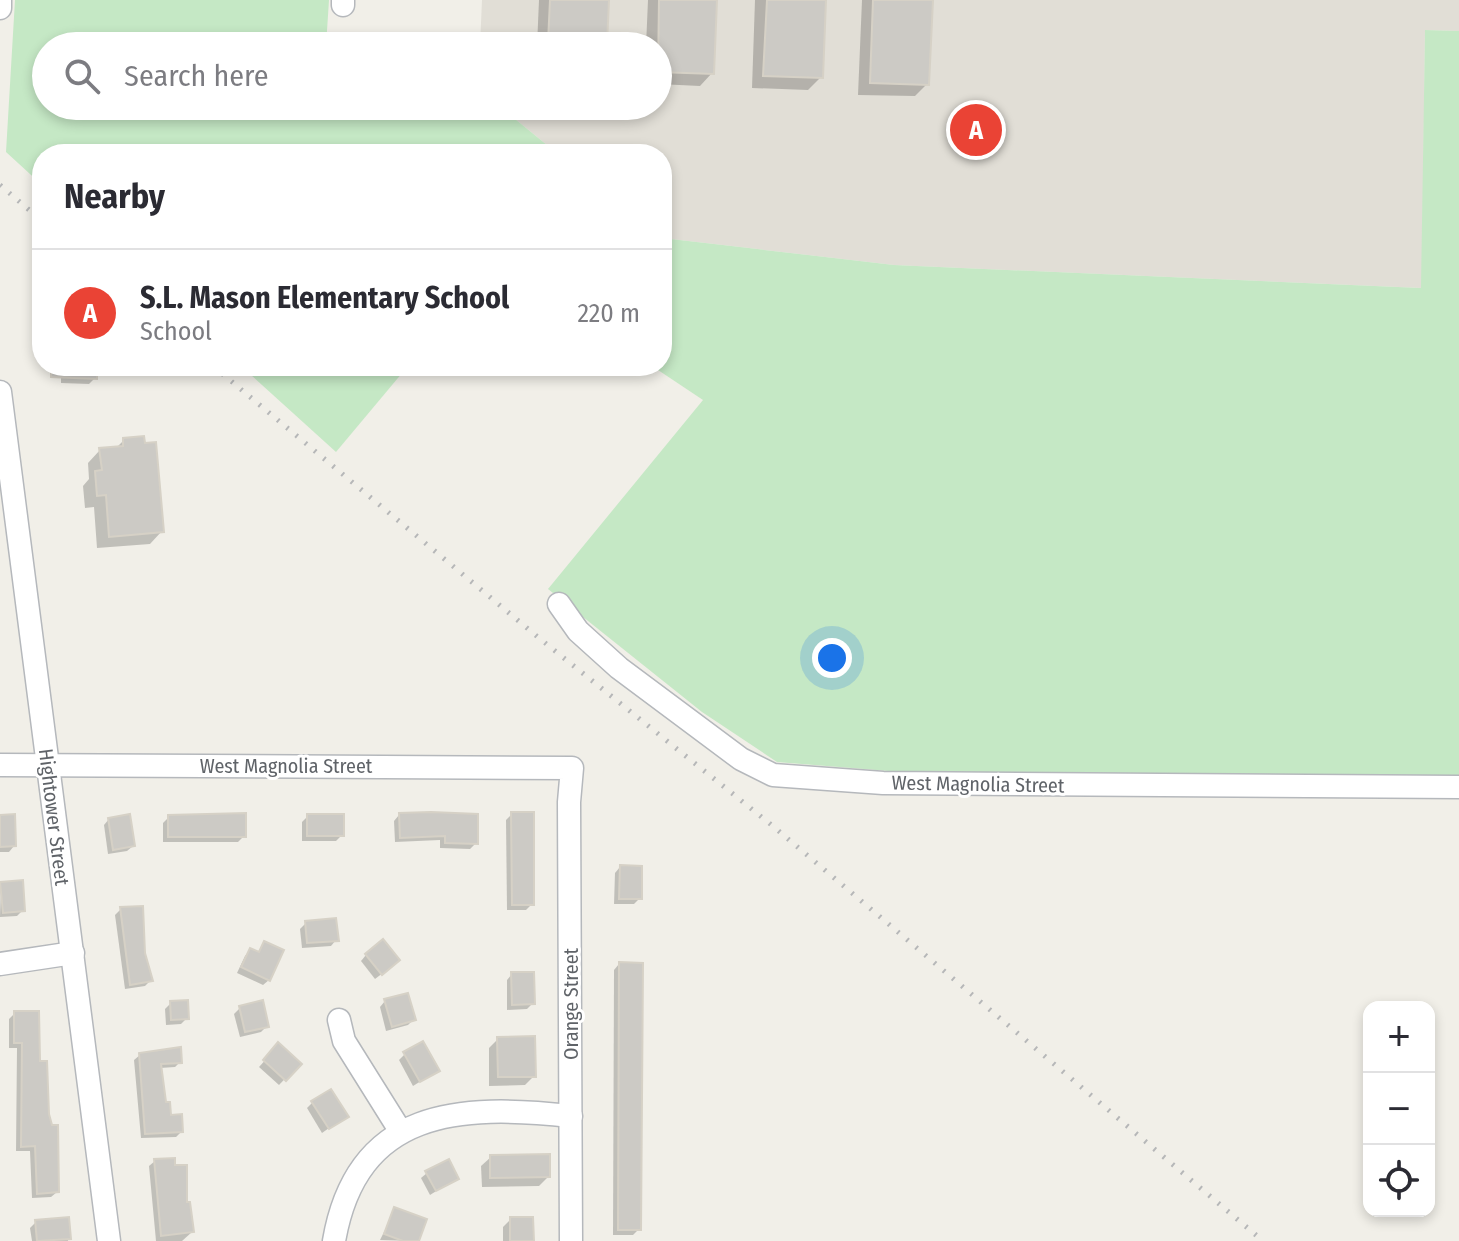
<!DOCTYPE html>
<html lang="en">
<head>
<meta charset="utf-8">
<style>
  body { margin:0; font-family:"Fira Sans Condensed",sans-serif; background:#f2f2f3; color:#2b2b33 }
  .controls { position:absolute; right:24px; bottom:24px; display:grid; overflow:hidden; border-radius:16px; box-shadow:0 4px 12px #0003 }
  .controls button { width:72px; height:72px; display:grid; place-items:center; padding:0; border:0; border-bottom:2px solid #e1e1e2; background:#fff; color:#2b2b33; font:40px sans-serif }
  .you { position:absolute; left:832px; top:658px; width:28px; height:28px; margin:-20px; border:6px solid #fff; border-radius:50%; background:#1a73e8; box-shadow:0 0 0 12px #1a73e833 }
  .badge { display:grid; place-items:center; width:52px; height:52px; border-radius:50%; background:#ea4335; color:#fff; font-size:26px; font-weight:700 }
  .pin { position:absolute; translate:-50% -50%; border:4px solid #fff; box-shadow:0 2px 8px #0006 }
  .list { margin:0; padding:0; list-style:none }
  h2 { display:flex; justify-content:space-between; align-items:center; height:104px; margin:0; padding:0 32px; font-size:34px }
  h2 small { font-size:26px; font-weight:400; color:#7c7c81 }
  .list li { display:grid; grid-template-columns:52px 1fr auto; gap:24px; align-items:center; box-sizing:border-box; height:128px; padding:0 32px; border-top:2px solid #e1e1e2 }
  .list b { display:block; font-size:30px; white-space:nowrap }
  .list p { margin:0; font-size:26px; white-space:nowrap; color:#7c7c81 }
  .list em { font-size:26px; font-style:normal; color:#7c7c81 }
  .icon { flex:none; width:44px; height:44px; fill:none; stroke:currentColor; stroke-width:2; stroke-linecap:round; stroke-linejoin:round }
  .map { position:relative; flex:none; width:1459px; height:1241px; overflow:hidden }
  .search { position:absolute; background:#fff; box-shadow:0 4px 12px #0003; left:32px; top:32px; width:640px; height:88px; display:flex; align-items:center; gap:20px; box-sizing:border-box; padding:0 28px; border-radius:44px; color:#7c7c81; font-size:30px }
  .panel { position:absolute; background:#fff; box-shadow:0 4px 12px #0003; left:32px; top:144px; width:640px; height:232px; border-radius:32px }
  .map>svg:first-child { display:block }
  .education { fill:#e1ded6 }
  .green { fill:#c5e8c5 }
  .shadow { fill:#0003 }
  .building { fill:#cccac5; stroke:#d6d1c6; stroke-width:2 }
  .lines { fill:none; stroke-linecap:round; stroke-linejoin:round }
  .minor-casing { stroke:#b5b8bc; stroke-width:25 }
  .minor { stroke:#fff; stroke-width:22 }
  .rail { stroke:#b6b7b8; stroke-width:5; stroke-dasharray:2 10; stroke-linecap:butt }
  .labels { text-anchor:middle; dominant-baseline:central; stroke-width:6; stroke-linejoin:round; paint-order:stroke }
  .street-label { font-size:20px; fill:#5f6368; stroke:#fff }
</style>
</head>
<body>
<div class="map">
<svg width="1459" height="1241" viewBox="0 0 1459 1241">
  <rect width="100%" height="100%" fill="#f1efe8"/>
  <polygon class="education" points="482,0 1459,0 1459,31 1425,30 1422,288 894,265 662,238 662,154 558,154 499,106 658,106 658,46 480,46"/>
  <g class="green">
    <polygon points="15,0 329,0 326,46 46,46 46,106 499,106 558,154 42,154 42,185 6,152"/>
    <polygon points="1425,30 1459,31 1459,775 926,774 777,762 702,712 548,589 703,400 652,366 662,366 662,238 894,265 1421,288"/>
    <polygon points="241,366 408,366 336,452"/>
  </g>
  <g class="shadow">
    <polygon points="539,0 607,0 605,43 602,46 537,46"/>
    <polygon points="648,0 715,0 712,73 700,86 658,84 658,46 646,46"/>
    <polygon points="755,0 824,0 821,77 808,90 752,88"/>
    <polygon points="862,0 931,0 927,84 915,96 858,95"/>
    <polygon points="61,366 95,366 95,378 89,384 61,383"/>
    <polygon points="124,440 162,531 150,544 97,548 94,507 85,508 83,486 89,479 88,463 100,450 115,449"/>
    <polygon points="512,814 532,904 526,910 507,910 506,820"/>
    <polygon points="399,815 476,843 470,849 440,848 440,840 395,842 394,821"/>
    <polygon points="308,816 342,835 336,841 302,841 302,822"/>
    <polygon points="0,817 14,846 9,852 0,852"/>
    <polygon points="169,817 244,836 238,842 163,842 163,823"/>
    <polygon points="109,819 133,846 127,851 108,854 104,825"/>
    <polygon points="620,867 640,898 634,904 614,904 615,873"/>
    <polygon points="1,884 23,910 17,916 0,917"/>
    <polygon points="121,909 144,953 151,980 145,986 125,989 115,915"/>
    <polygon points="306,923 336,940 331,946 302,948 300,929"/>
    <polygon points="265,943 269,980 263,985 237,973 245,956 250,950 257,953"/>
    <polygon points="366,955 392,966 375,979 361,961"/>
    <polygon points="619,964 639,1229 633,1235 613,1235 614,970"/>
    <polygon points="512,974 533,1003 527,1009 507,1010 507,980"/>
    <polygon points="385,1001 413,1020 408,1025 386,1031 380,1007"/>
    <polygon points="171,1003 187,1018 181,1024 166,1025 165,1009"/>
    <polygon points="240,1008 267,1026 261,1032 240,1037 234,1014"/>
    <polygon points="15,1013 38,1063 57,1192 51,1197 32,1198 30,1151 16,1151 17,1048 9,1048 9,1019"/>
    <polygon points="498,1039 534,1076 525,1085 489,1086 489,1048"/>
    <polygon points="279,1045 299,1064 279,1085 259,1067"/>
    <polygon points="405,1054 437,1071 413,1086 399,1060"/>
    <polygon points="140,1055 180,1062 175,1067 160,1068 169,1117 181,1132 176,1137 141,1138 134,1060"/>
    <polygon points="312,1103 346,1116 322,1133 307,1108"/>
    <polygon points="491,1157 548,1177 539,1186 482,1187 481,1166"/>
    <polygon points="155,1161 185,1204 192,1232 182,1241 156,1241 149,1166"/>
    <polygon points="427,1173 457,1178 430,1195 421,1178"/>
    <polygon points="395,1210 417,1241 380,1240"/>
    <polygon points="67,1219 68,1241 32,1241 30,1228 36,1222"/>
    <polygon points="511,1219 532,1241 503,1241 503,1227"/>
  </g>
  <g class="building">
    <polygon points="550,0 609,0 607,44 548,42"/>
    <polygon points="659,0 717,0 714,74 658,72"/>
    <polygon points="767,0 826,0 823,78 763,76"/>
    <polygon points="873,0 933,0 929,85 870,83"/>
    <polygon points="51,366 97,366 97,379 51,377"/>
    <polygon points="144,436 145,443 156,442 164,532 109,537 106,495 97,496 95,471 102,470 99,448 123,446 123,438"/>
    <polygon points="431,812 478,814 478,844 445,843 445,836 400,838 399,813"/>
    <polygon points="511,812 534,812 534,905 512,905"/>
    <polygon points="246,813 246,837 168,837 168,815"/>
    <polygon points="15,814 16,846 0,847 0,815"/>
    <polygon points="130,814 135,846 113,850 108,818"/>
    <rect x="307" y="814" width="37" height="22"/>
    <polygon points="620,865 642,866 642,899 619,899"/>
    <polygon points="23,880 25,911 3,913 0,882"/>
    <polygon points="143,906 145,953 153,981 130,985 120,907"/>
    <polygon points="336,918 339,941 307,943 305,921"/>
    <polygon points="383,939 400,960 382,975 365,954"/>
    <polygon points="264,941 284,950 270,981 241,967 250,948 259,952"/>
    <polygon points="619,962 643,963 641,1230 618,1230"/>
    <polygon points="511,972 534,972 535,1004 512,1005"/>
    <polygon points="408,993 416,1020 392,1027 384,999"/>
    <polygon points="188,1000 189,1019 171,1020 170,1001"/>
    <polygon points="263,1000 269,1027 245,1032 239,1006"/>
    <polygon points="14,1011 39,1011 40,1061 47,1061 49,1114 52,1125 58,1125 59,1192 37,1194 35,1146 21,1147 22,1043 14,1043"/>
    <polygon points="535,1036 536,1077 498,1077 497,1037"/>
    <polygon points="423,1041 440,1071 420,1082 403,1052"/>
    <polygon points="278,1042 302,1064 286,1081 263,1060"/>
    <polygon points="181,1047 182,1063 161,1064 166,1102 170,1102 171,1115 182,1114 183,1132 145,1134 139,1053"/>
    <polygon points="331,1089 349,1117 329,1129 311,1101"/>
    <polygon points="550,1154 550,1177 490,1178 490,1155"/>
    <polygon points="175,1158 175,1165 187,1165 187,1202 190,1202 194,1232 161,1236 154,1159"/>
    <polygon points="449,1159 459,1179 436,1191 425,1171"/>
    <polygon points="394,1207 427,1219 419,1241 403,1241 384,1234"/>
    <polygon points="69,1217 71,1239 37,1241 35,1220"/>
    <polygon points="510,1217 533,1217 534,1241 510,1241"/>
  </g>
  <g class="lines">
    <defs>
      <g id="minor">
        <polyline points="343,5 343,0"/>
        <polyline points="0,8 0,0"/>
        <polyline points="0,392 109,1241"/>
        <polyline points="559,604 578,631 619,668 741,759 773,775 883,783 1459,787"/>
        <polyline points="0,765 572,768 569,802 571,1241"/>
        <polyline points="0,964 73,953"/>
        <polyline points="339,1020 344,1041 401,1132"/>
        <path d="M334,1241C357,1108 460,1104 571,1116"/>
      </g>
    </defs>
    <use href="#minor" class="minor-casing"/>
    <use href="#minor" class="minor"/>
    <g class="rail">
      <polyline points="0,185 42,221"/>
      <polyline points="213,366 539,638 774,827 1263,1241"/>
    </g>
  </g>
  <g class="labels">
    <g class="street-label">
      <text x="286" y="766">West Magnolia Street</text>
      <text transform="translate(978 784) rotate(1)">West Magnolia Street</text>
      <text transform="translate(54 817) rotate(83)">Hightower Street</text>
      <text transform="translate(571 1004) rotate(-90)">Orange Street</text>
    </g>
  </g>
</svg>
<div class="controls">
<button>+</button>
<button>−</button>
<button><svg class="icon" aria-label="locate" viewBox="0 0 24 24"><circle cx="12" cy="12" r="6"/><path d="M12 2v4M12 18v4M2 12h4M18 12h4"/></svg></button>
</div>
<div class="you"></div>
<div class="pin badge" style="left:976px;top:130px">A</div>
<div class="search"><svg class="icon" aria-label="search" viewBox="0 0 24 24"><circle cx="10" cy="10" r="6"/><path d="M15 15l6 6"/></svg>Search here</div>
<section class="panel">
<h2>Nearby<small></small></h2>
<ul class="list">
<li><span class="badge">A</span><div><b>S.L. Mason Elementary School</b><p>School</p></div><em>220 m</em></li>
</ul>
</section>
</div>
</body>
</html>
